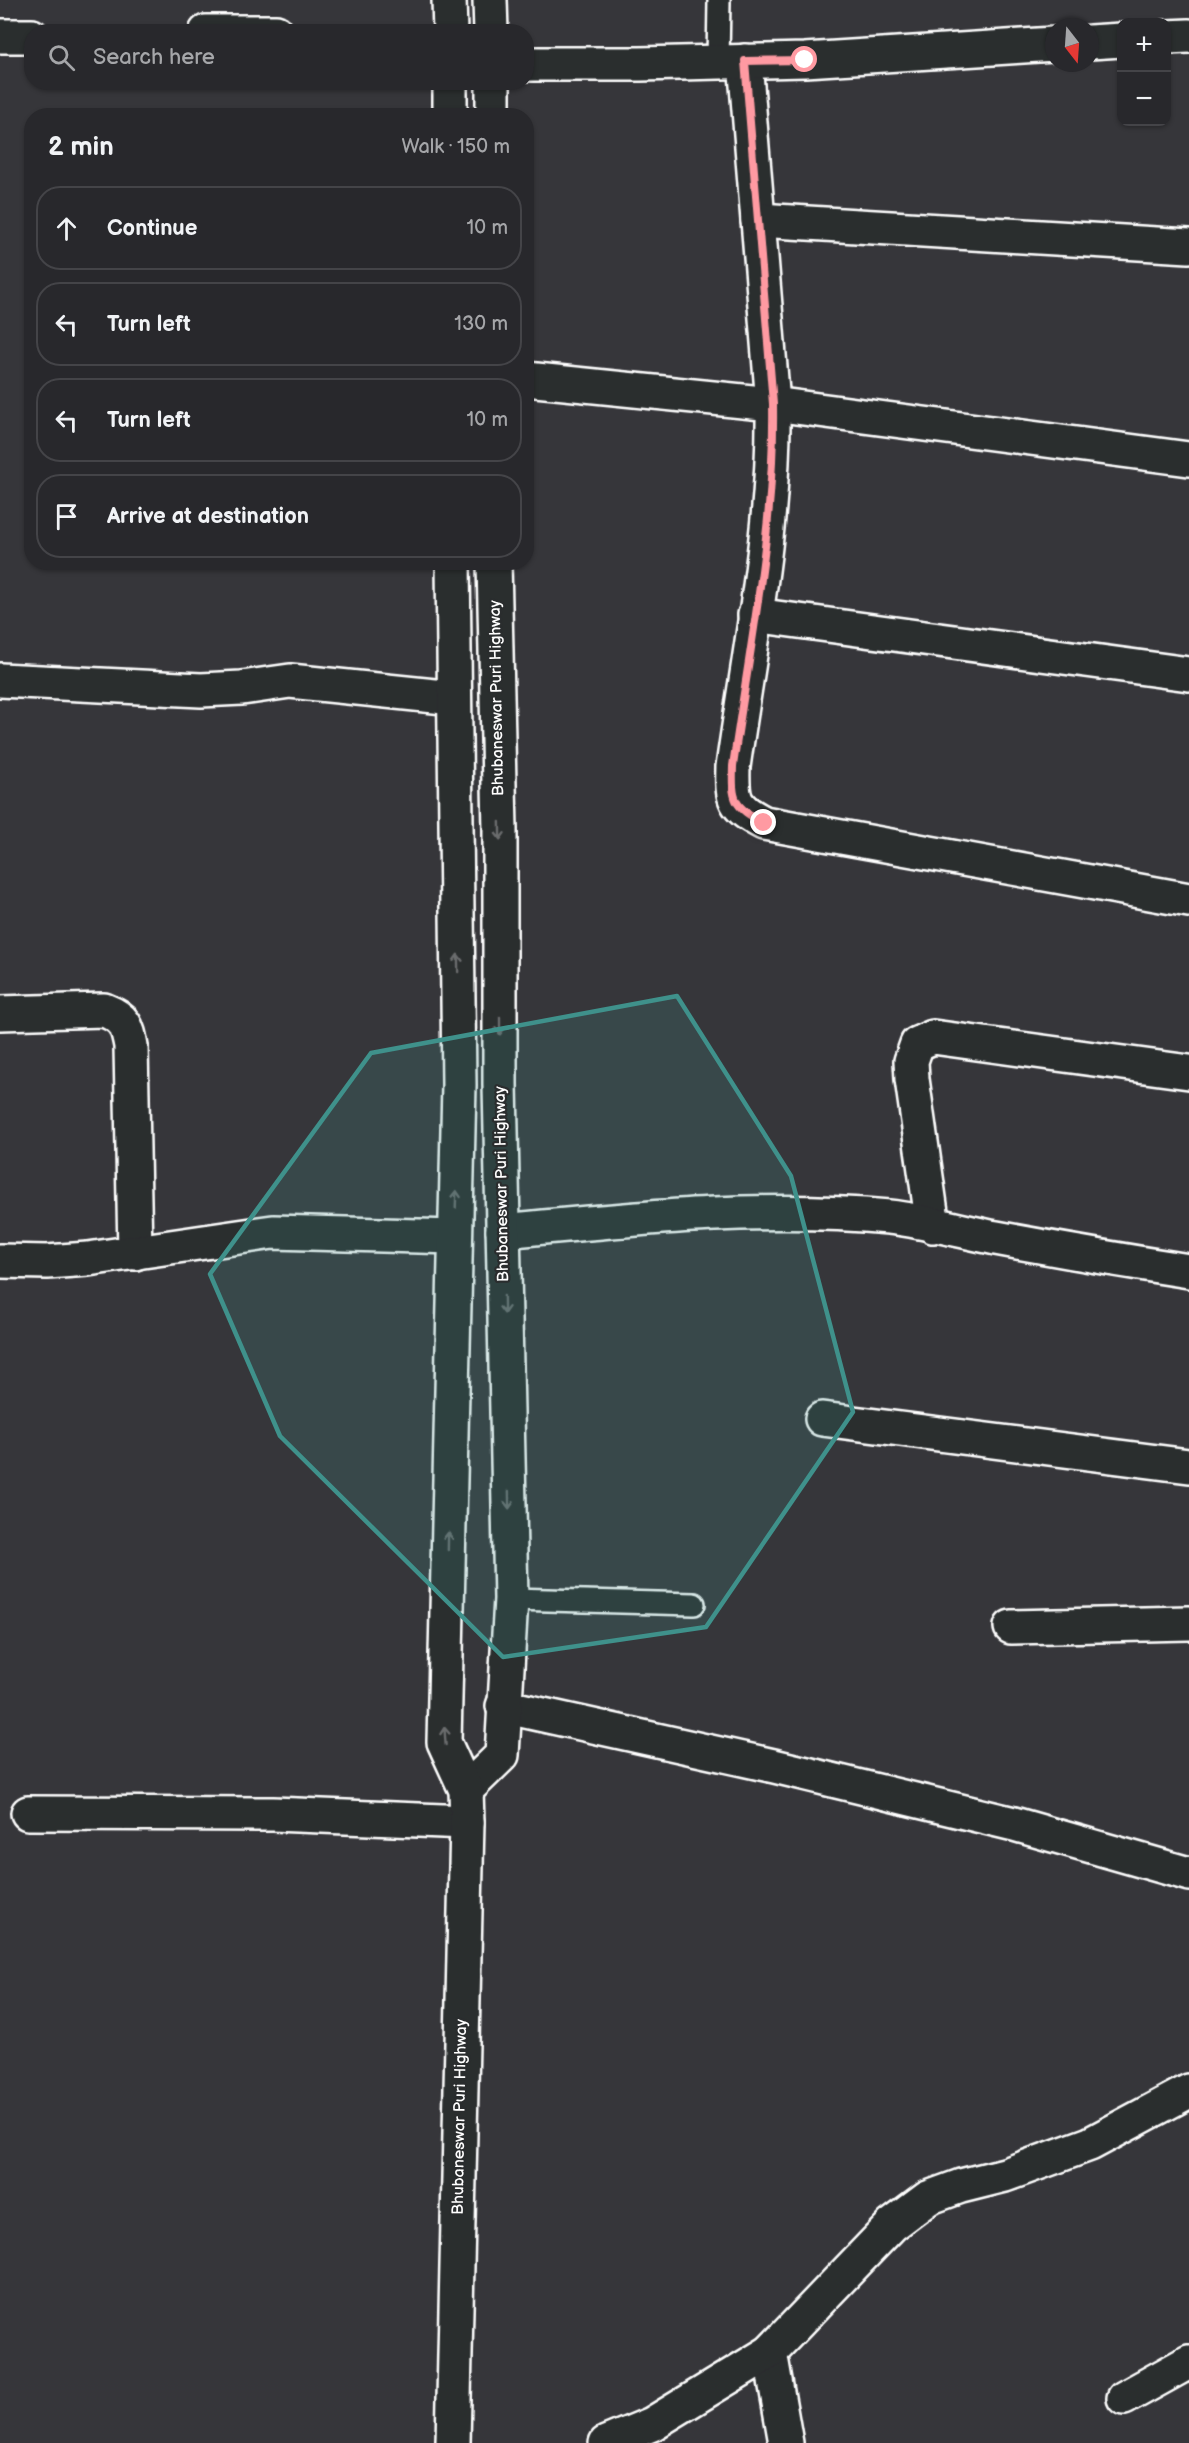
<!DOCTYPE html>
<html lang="en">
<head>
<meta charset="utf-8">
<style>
  body { margin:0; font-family:"Balsamiq Sans",sans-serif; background:#343438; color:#f1f3f6 }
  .controls { position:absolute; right:18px; top:18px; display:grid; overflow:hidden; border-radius:12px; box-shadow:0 2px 4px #0004 }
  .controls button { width:54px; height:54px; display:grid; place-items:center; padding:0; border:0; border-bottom:2px solid #444448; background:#28282c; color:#f1f3f6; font:30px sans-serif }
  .compass { position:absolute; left:1045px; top:18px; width:54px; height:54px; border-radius:50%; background:#28282c; box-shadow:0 2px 4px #0004; rotate:163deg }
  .stop { position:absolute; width:18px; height:18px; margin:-14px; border:4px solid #ff9aa2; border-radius:50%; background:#fff }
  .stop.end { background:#ff9aa2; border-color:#fff; box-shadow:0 2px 6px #0008 }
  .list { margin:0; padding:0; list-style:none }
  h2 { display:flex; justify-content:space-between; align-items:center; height:78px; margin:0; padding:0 24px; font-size:26px }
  h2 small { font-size:20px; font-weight:400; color:#a5a6a9 }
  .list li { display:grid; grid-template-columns:39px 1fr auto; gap:18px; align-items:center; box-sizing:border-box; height:84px; margin:0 12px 12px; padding:0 12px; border:2px solid #444448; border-radius:24px }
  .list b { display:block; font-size:22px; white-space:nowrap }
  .list em { font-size:20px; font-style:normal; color:#a5a6a9 }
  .icon { flex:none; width:33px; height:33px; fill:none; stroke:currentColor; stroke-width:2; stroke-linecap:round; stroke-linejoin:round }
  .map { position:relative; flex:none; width:1189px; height:2443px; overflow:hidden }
  .search { position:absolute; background:#28282c; box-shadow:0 2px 4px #0004; left:24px; top:24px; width:510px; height:66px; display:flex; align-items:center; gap:15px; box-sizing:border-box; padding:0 21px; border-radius:24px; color:#a5a6a9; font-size:22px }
  .panel { position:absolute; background:#28282c; box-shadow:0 2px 4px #0004; left:24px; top:108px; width:510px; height:462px; border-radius:24px }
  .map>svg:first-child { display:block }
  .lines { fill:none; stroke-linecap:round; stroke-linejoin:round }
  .service-casing { stroke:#fff; stroke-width:26 }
  .minor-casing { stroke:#fff; stroke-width:38 }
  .trunk-casing { stroke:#fff; stroke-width:38 }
  .service { stroke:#2a2d2e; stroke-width:21 }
  .minor { stroke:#2a2d2e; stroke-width:33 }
  .trunk { stroke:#2a2d2e; stroke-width:33 }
  .oneway { stroke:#6a6c6d }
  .route { stroke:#ff9aa2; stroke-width:8 }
  .marked { fill:#3f918b; fill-opacity:0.2; stroke:#3f918b; stroke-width:4.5; stroke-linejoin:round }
  .labels { text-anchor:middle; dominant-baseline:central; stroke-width:4.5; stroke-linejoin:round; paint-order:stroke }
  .street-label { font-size:16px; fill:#fff; stroke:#2a2d2e }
</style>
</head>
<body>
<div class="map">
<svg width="1189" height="2443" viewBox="0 0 1189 2443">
  <rect width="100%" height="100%" fill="#36363a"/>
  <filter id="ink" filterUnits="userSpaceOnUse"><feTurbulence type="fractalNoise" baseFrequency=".0167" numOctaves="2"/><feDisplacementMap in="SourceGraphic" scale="12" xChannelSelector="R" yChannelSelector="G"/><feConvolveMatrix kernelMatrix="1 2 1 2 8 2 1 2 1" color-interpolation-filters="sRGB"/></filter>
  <g filter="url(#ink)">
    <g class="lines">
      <defs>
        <g id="service">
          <polyline points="718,62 719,0"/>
          <polyline points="511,1599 694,1604"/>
        </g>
        <g id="minor">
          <polyline points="206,32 276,32"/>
          <polyline points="0,36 32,36"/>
          <polyline points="1166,37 1189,36"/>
          <polyline points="1090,42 1122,40"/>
          <path d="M745,61L773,404C775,526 750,646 733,767C732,800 733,807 764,823L1189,900"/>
          <polyline points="526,64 640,64 805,60 1054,44"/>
          <polyline points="758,220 1189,246"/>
          <polyline points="526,379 773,404 1189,459"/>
          <polyline points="755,615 1189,674"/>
          <polyline points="0,680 201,690 242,688 290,681 454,698"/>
          <path d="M0,1013L104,1010C125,1018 127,1025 131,1046L135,1253"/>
          <polyline points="933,1226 912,1079 911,1061 917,1044 933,1037 1189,1072"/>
          <path d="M503,1231C631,1219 760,1205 889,1217C925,1221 961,1231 996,1238C1060,1250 1124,1261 1189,1271"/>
          <polyline points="0,1261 47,1262 88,1259 273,1232 455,1237"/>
          <polyline points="822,1419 1189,1466"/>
          <polyline points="1011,1627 1189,1623"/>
          <polyline points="503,1706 774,1766 1014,1824 1189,1874"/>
          <polyline points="28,1813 273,1814 467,1822"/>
          <polyline points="770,2352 786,2443"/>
          <polyline points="1124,2398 1189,2362"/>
          <polyline points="606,2443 652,2424 770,2352 892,2225 928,2198 961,2186 1005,2175 1090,2144 1189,2091"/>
        </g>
        <g id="trunk">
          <polyline points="449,0 450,32"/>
          <polyline points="490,0 491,32"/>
          <polyline points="450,82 450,116"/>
          <polyline points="493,82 493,116"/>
          <polyline points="466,1790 502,1755 511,1599 500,1084 500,829 494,562"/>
          <polyline points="453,2443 467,1822 466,1790 444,1742 459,1085 453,562"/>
        </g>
      </defs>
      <use href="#service" class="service-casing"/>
      <use href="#minor" class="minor-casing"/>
      <use href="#trunk" class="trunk-casing"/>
      <use href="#service" class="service"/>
      <use href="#minor" class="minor"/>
      <use href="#trunk" class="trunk"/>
    </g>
    <defs><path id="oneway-shaft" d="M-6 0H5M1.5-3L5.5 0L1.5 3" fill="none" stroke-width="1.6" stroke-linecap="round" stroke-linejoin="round" transform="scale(1.5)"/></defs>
    <g class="oneway">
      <use href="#oneway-shaft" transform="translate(500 831) rotate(89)"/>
      <use href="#oneway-shaft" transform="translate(458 963) rotate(-91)"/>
      <use href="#oneway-shaft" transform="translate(500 1026) rotate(90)"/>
      <use href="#oneway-shaft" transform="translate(456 1199) rotate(-88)"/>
      <use href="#oneway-shaft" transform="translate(504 1305) rotate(89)"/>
      <use href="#oneway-shaft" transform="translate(509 1500) rotate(89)"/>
      <use href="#oneway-shaft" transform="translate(448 1541) rotate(-89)"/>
      <use href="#oneway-shaft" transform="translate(445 1736) rotate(-94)"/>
    </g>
  </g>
  <g class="lines" filter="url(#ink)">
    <path class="route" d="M764,823C733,807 732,800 733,766C750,646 775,526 773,404L745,61L805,60"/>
  </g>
  <path class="marked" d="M677,996L791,1176L853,1412L706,1627L503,1657L280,1436L210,1274L371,1053Z"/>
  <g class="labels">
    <g class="street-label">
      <text transform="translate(497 698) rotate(-91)">Bhubaneswar Puri Highway</text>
      <text transform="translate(502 1184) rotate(-91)">Bhubaneswar Puri Highway</text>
      <text transform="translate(460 2117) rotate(-89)">Bhubaneswar Puri Highway</text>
    </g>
  </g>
</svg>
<div class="controls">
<button>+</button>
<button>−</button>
</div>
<svg class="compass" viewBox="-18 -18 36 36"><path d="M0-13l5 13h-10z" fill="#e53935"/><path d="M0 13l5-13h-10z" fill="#a5a6a9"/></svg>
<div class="stop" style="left:805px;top:60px"></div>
<div class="stop end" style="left:764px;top:823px"></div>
<div class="search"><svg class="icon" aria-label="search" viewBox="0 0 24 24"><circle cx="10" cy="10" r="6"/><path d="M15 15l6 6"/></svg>Search here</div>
<section class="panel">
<h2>2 min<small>Walk · 150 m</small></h2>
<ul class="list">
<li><svg class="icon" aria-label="ahead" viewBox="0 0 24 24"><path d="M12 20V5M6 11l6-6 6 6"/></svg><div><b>Continue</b></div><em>10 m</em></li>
<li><svg class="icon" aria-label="left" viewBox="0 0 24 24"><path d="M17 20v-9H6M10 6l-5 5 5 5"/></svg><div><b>Turn left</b></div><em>130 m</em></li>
<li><svg class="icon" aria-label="left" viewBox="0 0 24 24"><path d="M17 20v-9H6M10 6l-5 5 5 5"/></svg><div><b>Turn left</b></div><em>10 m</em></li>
<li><svg class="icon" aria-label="arrive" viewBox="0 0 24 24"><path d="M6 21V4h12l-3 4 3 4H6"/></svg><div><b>Arrive at destination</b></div></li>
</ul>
</section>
</div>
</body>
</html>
